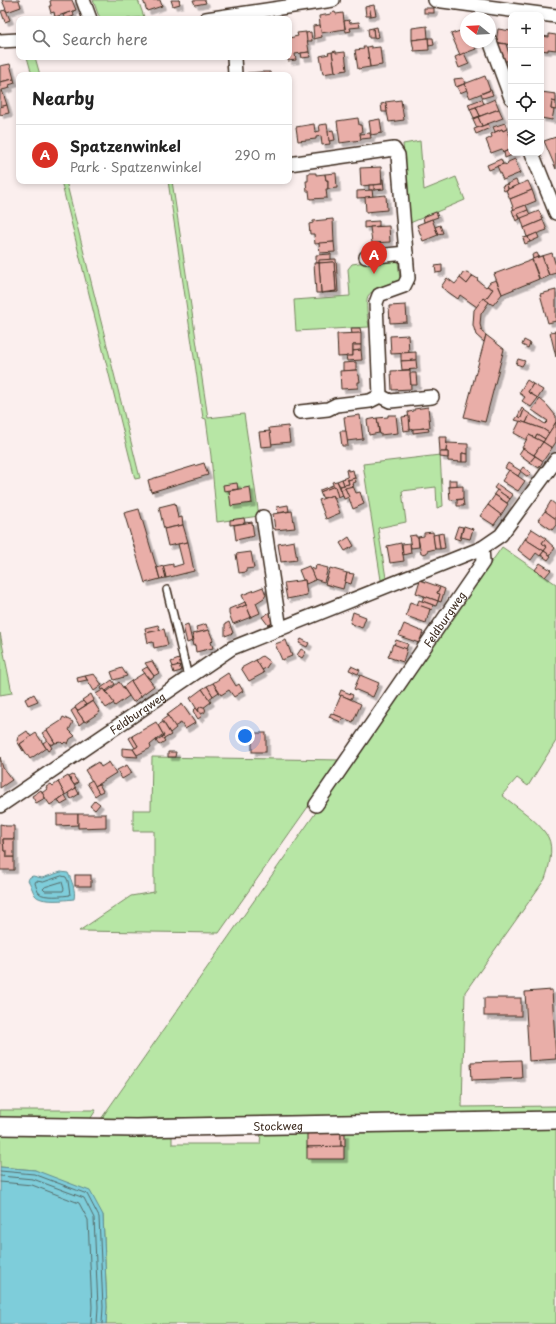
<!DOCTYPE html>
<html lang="en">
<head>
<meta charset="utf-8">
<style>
  body { margin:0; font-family:"Playpen Sans",sans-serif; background:#f6f6f6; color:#222 }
  .controls { position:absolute; right:12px; top:12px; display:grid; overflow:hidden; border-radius:8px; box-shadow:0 2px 6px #0003 }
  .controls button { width:36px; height:36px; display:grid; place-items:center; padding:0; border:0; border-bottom:1px solid #e0e0e0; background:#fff; color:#222; font:20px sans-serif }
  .compass { position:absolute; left:460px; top:12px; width:36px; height:36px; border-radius:50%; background:#fff; box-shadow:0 2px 6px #0003; rotate:288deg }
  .you { position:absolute; left:245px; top:736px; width:14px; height:14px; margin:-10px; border:3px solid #fff; border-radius:50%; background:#1a73e8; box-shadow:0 0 0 6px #1a73e833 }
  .badge { display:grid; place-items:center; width:26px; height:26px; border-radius:50%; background:#d93025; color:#fff; font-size:13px; font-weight:700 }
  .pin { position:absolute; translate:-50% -33px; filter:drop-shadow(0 1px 2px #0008) }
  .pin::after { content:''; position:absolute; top:21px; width:14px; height:12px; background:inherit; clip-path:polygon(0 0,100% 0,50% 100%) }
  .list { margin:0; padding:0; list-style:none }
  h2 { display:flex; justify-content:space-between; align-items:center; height:52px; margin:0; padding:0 16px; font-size:17px }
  h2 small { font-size:13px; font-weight:400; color:#767676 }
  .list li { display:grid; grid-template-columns:26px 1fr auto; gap:12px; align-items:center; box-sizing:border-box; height:60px; padding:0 16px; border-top:1px solid #e0e0e0 }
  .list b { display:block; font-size:15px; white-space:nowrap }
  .list p { margin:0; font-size:13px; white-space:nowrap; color:#767676 }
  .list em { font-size:13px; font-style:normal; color:#767676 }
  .icon { flex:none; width:22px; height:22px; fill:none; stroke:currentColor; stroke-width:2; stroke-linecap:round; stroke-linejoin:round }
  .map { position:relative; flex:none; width:556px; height:1324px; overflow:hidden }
  .search { position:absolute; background:#fff; box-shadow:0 2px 6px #0003; left:16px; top:16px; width:276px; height:44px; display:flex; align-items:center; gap:10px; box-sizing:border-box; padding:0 14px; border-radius:8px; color:#767676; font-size:15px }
  .panel { position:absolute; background:#fff; box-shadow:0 2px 6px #0003; left:16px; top:72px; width:276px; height:112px; border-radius:8px }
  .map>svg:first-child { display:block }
  .green { fill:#b7e6a5; stroke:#798862 }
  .water { fill:#7ecdda; stroke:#638c8f }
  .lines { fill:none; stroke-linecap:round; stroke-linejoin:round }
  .shore { stroke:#566b69; stroke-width:1 }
  .building { fill:#e9aea8; stroke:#3b2a1e; filter:url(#shadow) }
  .service-casing { stroke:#3b2a1e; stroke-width:10 }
  .minor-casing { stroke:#3b2a1e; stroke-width:16 }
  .tertiary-casing { stroke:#3b2a1e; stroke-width:20 }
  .service { stroke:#fff; stroke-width:7 }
  .minor { stroke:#fff; stroke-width:13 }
  .tertiary { stroke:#fff; stroke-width:17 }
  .labels { text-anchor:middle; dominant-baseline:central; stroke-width:3; stroke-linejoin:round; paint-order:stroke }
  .street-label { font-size:11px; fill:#3b2a1e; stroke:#fff }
</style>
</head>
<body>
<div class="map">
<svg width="556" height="1324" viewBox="0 0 556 1324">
  <defs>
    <filter id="shadow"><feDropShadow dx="3.5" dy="3.5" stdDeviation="0" flood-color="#0004"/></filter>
  </defs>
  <rect width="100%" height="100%" fill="#fbefee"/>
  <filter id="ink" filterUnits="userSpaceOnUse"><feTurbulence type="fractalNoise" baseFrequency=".025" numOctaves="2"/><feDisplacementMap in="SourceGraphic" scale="8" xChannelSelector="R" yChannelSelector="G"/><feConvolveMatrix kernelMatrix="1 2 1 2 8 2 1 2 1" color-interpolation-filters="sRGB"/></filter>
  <g filter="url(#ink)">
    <g class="green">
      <polygon points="93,0 138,0 144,17 125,19 101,19 98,14"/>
      <polygon points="27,57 35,57 40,75 32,75"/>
      <polygon points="420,141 424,190 456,177 465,200 410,223 403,144"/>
      <polygon points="61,181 66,181 140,478 135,479"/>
      <polygon points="168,181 172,181 208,418 244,414 259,516 217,522 211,456 206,419 203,418"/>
      <path d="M393,258L397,259L398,262L400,280L399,281C392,284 371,289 368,296C365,302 368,320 369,327L296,331L294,300L350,296L348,269L352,264Z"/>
      <polygon points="440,455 443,506 437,508 436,487 402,491 406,522 378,528 386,578 381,580 363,464"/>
      <path d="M502,547L556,584V741L528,786L517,778L502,795C517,808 538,820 548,837C554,848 549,868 545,879L465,992L462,1107L556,1106V1112L101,1119Z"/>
      <polygon points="0,633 12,693 0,695"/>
      <polygon points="152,757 341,760 219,933 79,931 131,896 154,892 154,831 133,831 133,810 151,810"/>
      <polygon points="0,1110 96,1110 89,1121 0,1120"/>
      <polygon points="556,1129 556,1324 106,1324 107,1307 103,1215 35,1170 0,1167 0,1133 172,1133 172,1144 260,1144 261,1132"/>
    </g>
    <g class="water">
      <path d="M61,872L68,873C72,881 76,891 74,899C65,900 40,903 35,895C32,890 31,885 28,880L30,877L33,876L42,878Z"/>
      <polygon points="0,1167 35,1170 90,1191 103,1215 107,1307 106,1324 0,1324"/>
    </g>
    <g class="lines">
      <g class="shore">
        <path d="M62,876L66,877L68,881L70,895C64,896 43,898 39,893C37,891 36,886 35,883L36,881L43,882Z"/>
        <polygon points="62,882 64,889 63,891 45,891 43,889 45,887"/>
        <polyline points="0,1171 34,1174 87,1194 99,1217 103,1307 102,1324"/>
        <polyline points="0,1176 33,1179 84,1198 94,1218 98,1307 97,1324"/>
        <polyline points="0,1182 32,1185 79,1203 88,1220 92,1307 91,1324"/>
      </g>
    </g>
    <g class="building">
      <polygon points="2,0 19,0 21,7 7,12"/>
      <polygon points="52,0 72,0 76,10 55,17 54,12 51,13 49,6 51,6 50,1"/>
      <polygon points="143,0 160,0 162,6 147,11"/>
      <polygon points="171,0 180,0 179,0 180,4 173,6"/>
      <polygon points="193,0 205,0 206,3 195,5"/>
      <polygon points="374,5 376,15 371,16 369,6"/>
      <polygon points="369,6 371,16 366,16 365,7"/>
      <rect x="424" y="8" width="10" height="5"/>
      <polygon points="6,10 10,20 5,22 1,11"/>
      <polygon points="73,11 74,16 65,19 63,15"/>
      <polygon points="335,12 336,14 343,13 345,29 321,33 319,16 331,14 331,13"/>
      <polygon points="349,20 350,23 359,22 360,27 350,28 351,31 346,32 344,21"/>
      <polygon points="320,25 322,37 314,39 313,26"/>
      <polygon points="427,26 428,38 412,40 412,28"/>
      <polygon points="377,27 379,37 374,38 373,28"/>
      <polygon points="373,28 374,38 369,38 368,29"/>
      <polygon points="466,29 466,42 473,42 476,49 460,55 451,34"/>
      <polygon points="498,29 511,31 511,45 496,42"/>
      <polygon points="306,32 309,52 295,54 296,60 288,61 289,38 298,36 297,33"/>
      <polygon points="311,32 312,41 307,41 306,33"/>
      <polygon points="549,34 556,35 556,50 548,49 548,51 541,50 541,36 549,37"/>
      <polygon points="428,38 433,38 434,45 429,46"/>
      <polygon points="428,38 429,50 414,51 412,40"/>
      <polygon points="498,43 506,44 509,54 511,53 511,59 504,62 497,45"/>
      <polygon points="371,46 371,48 380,47 382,65 370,67 367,47"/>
      <polygon points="363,47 367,47 370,67 358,69 355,50 364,49"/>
      <polygon points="336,51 336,53 345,52 347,70 335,72 332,52"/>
      <polygon points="309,52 310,57 302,58 301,53"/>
      <polygon points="332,52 335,72 323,74 320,56 329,54 328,53"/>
      <polygon points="464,53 469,64 459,68 455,57"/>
      <polygon points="10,64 14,79 0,82 0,66"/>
      <polygon points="261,72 270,72 271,75 261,75"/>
      <polygon points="261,72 261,75 247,75 247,73"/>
      <polygon points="485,76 490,90 470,98 464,84"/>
      <polygon points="463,78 466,83 456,87 454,79"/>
      <polygon points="14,79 15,83 9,85 10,88 2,90 7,105 0,107 0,82"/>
      <polygon points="464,84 467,90 460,93 457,87"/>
      <polygon points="491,90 493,95 483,98 481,94"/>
      <polygon points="541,92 556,94 556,102 552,101 551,109 554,110 552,120 541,118"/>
      <polygon points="482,99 484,104 470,109 468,104"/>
      <polygon points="495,99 499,109 480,116 476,107"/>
      <polygon points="401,100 404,120 389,122 385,102"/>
      <polygon points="552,101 556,102 556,110 551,109"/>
      <polygon points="386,103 387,112 382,112 381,104"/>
      <polygon points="7,105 9,113 0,115 0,107"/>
      <polygon points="476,107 480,116 474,118 470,109"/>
      <polygon points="499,109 503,118 482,126 478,117"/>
      <polygon points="478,117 482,126 477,128 473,119"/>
      <polygon points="358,118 359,125 361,125 362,132 360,132 361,140 340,143 337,121"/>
      <polygon points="380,119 382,133 371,135 369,121"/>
      <polygon points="505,123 507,129 503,131 502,129 495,132 493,127"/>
      <polygon points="314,124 315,132 320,131 319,125 327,124 330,144 322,145 321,136 316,137 316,139 298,141 296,127"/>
      <polygon points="488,124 490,128 476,134 474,129"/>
      <polygon points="502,129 503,131 507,129 511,138 510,150 503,153 502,149 491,153 486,140 492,137 491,134"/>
      <polygon points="333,130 335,140 329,141 328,131"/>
      <polygon points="370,133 371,138 361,139 360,134"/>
      <polygon points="556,137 556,169 544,141"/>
      <polygon points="511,147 511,153 517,153 505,158 504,152 510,150 509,148"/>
      <polygon points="501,159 503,164 489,170 487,165"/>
      <polygon points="515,159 520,173 503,180 497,166 504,164 507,165 508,162"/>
      <polygon points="381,167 382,184 361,186 360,168"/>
      <polygon points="308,173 316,173 316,175 325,174 326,180 328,180 328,189 326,189 327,198 310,199 309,191 307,191 306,181 308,181"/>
      <polygon points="336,173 337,188 328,189 328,180 326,180 325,174"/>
      <polygon points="382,179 383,179 384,189 374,190 374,185 382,184"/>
      <polygon points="516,180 518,185 508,189 507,184"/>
      <polygon points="528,181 532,190 510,199 506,190"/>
      <polygon points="507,184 508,189 504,191 502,186"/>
      <rect x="369" y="185" width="5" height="5"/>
      <polygon points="372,190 373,197 357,198 357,191"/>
      <polygon points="532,190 536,201 514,210 510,199"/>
      <polygon points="386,195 387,210 366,212 365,197"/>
      <polygon points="526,205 528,210 514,216 512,210"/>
      <polygon points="528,210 530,215 521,219 518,214"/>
      <polygon points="539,211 543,220 524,228 521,218"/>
      <polygon points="436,212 438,217 424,222 423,217"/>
      <polygon points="518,214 520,219 516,221 514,216"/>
      <polygon points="333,219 334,242 315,244 314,234 310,234 309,224 313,223 313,221"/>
      <polygon points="432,219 438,235 423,241 417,225"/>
      <polygon points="543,220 547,230 527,237 524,228"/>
      <polygon points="379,221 379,226 364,228 364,222"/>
      <polygon points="440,225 443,233 438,234 435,227"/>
      <polygon points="389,226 390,242 372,243 370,227"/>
      <polygon points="537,233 539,238 530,242 528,237"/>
      <polygon points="528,237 530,242 525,244 523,238"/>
      <polygon points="334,242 335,252 320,253 319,243"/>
      <polygon points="537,253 539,257 533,259 532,255"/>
      <polygon points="552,253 556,266 556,273 549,275 542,256"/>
      <polygon points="331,254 331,262 316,263 316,255"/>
      <polygon points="542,256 549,276 540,280 532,259"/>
      <polygon points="336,259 338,292 321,293 336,291 334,262 319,263 319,260"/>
      <polygon points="532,260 539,279 502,294 494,274"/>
      <polygon points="331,262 334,262 336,291 321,293 319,263"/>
      <polygon points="314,263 319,263 321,293 316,293"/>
      <polygon points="442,265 442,272 436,273 435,266"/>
      <polygon points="467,272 473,276 467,284 460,278 463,273"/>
      <polygon points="473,276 478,279 477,280 486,287 487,286 493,289 485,300 483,298 477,307 460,295 458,299 441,287 447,278 455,284 460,278 467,284"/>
      <polygon points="496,280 502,294 493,305 485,300 493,289 487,286 490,282"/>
      <polygon points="556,290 556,321 548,323 540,294"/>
      <polygon points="483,298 489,302 481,314 480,324 482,332 486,335 484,342 476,335 473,325 474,310"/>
      <polygon points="406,305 407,322 390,323 389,306"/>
      <polygon points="351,328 360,328 361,333 352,334"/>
      <polygon points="556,331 556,357 550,332"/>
      <polygon points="361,333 361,345 353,345 353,356 338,357 337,334"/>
      <polygon points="408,335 409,353 391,354 390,336"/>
      <polygon points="486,335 504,349 485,422 464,417"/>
      <polygon points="524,340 530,343 528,348 522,345"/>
      <polygon points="353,345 361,345 361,350 353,351"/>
      <polygon points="361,350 362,360 347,361 346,356 353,356 353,351"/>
      <polygon points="416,352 416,360 401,361 401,353"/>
      <polygon points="518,359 525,361 522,366 516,364"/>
      <polygon points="416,360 417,369 402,370 401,361"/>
      <polygon points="356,362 356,370 343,371 343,363"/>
      <polygon points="357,370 358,375 359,375 360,382 358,382 358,388 341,389 340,371"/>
      <polygon points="410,370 411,389 392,390 391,371"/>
      <polygon points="410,373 416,373 417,385 411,385"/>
      <polygon points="527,380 533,384 528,392 538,398 531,407 522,401 525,397 519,393"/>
      <polygon points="533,384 543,390 538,398 528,392"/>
      <polygon points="540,399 547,405 556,416 556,422 549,433 543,429 526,423 530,414 545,424 548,421 532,410"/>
      <polygon points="428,407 430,427 410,430 408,412 414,411 414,409"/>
      <polygon points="522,408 524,410 521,418 518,416"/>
      <polygon points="524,410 530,414 526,423 515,420 518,416 521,418"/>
      <polygon points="360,415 363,439 347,441 344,417"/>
      <polygon points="388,415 396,415 398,433 380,435 377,418 388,417"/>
      <polygon points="409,416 410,430 404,431 402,417"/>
      <polygon points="377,418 379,433 369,435 367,420"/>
      <polygon points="520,421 543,429 549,433 545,439 537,434 535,438 529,435 527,440 514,433"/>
      <polygon points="556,422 556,442 552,448 543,442"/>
      <polygon points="288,426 290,442 271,444 269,428"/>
      <polygon points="428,428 429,431 413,433 413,429"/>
      <polygon points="270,431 272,446 261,447 259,432"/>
      <polygon points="340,431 346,431 348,446 342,446"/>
      <polygon points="537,434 545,439 543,442 535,438"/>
      <polygon points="529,435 543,442 534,455 522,448"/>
      <polygon points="439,437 447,437 446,452 440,452"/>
      <polygon points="543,442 552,448 543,461 534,455"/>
      <polygon points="447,443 468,444 468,454 462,453 462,462 448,461 448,452 446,452"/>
      <polygon points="523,448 535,456 530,462 519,454"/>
      <polygon points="440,452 448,452 448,458 440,457"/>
      <polygon points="462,453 468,454 468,462 462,462"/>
      <polygon points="535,456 543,461 539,468 530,462"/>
      <polygon points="204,463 208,475 151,492 148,480"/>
      <polygon points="508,463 521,471 518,476 505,468"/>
      <polygon points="523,467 531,473 528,477 520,471"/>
      <polygon points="348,469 348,471 353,470 355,478 348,480 346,470"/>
      <polygon points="509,470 525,481 518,491 502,481"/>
      <polygon points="347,477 349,484 344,485 342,479"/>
      <polygon points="355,478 356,482 352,483 353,486 341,490 340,486 349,484 348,480"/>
      <polygon points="342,479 344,485 340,486 337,481"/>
      <rect x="449" y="480" width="8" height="7"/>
      <polygon points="337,481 343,495 338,497 332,482"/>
      <polygon points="237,483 238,489 224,491 223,485"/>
      <polygon points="497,484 513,495 510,499 494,488"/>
      <polygon points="333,485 334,487 320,492 320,490"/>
      <polygon points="335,486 338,497 335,498 333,495 324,498 322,497 320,492"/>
      <polygon points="353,486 356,493 360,492 364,504 353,509 345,488"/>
      <polygon points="463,486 463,499 450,500 449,487"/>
      <polygon points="250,487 252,503 231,506 229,491"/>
      <polygon points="345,488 349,497 344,499 341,490"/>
      <polygon points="497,490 510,499 507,503 494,494"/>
      <polygon points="333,495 340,513 326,519 319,500"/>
      <polygon points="495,495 508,504 501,515 488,505"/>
      <polygon points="463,499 464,506 457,506 457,500"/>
      <polygon points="551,501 556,505 556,519 545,511"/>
      <polygon points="175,503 178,518 182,517 183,525 164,529 159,507"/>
      <polygon points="288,505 289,511 278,513 277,507"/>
      <polygon points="488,505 501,515 494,525 480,516"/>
      <polygon points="139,509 160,579 145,583 124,513"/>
      <polygon points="292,511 295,528 275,530 273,514"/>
      <polygon points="545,511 556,519 556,525 552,530 538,520"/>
      <polygon points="244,518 245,523 230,525 230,520"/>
      <polygon points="252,522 254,536 236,540 234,525"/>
      <polygon points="183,525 188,542 168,546 164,529"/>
      <polygon points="458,526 463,527 460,540 454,538"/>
      <polygon points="464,526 473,529 470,539 461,537"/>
      <polygon points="532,529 546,538 542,543 547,547 544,551 525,539"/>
      <polygon points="433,532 435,549 427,551 427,553 421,554 418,537 424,536 424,533"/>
      <polygon points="443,533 445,548 440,549 438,534"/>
      <polygon points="438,534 440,549 435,549 433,535"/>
      <polygon points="416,535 416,537 418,537 419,547 411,548 409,536"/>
      <polygon points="349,537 354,546 345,551 340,543"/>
      <polygon points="525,539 544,551 540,556 536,553 531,560 518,550"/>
      <polygon points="545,539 555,548 550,555 544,551 547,547 542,543"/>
      <polygon points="294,541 297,560 281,562 278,544"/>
      <polygon points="188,542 194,571 166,578 163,566 173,564 173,567 183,564 178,544"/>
      <polygon points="401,543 404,561 390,563 387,546"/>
      <polygon points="410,543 411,553 403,555 402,544"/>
      <polygon points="544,551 551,556 548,560 541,555"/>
      <polygon points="251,552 254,568 246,569 246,572 239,573 236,554"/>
      <polygon points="540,563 551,570 545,577 535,570"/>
      <polygon points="316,565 328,568 324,582 314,579 310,568 315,570"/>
      <polygon points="163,566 166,578 160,579 157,568"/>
      <polygon points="309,566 315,580 306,584 305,580 303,580 299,570"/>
      <polygon points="330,568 347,573 343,589 325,584"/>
      <polygon points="347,573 354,574 351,584 345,582"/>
      <polygon points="305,580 307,595 287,599 284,583"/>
      <polygon points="420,580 440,587 437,593 440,594 438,601 416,593"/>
      <polygon points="263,587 266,595 264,598 256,603 260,613 251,617 242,595"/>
      <polygon points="440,587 445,589 441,602 438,601 440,594 437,593"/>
      <polygon points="424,596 438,601 436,606 422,601"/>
      <polygon points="419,600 433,605 432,610 417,605"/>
      <polygon points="245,602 246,605 237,609 236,606"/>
      <polygon points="410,602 430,609 426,623 406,616"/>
      <polygon points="246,605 251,617 233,624 229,614 229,609 236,606 237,609"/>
      <polygon points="273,610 273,623 268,625 262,617"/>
      <polygon points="353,612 366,617 362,628 350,623"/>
      <polygon points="229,622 233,633 225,636 225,624"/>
      <polygon points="188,624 192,641 187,643 183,626"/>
      <polygon points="206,624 208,630 197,633 196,627"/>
      <polygon points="404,624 423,632 419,643 399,636"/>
      <polygon points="158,625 160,630 146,633 145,628"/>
      <polygon points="164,629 168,645 154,648 153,642 148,643 146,633"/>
      <polygon points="209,630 213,640 211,642 213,648 196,652 195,645 193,646 192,641 194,640 192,634"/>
      <polygon points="301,639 309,643 307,647 299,643"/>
      <polygon points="286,640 292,656 282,660 275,644"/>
      <polygon points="396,640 408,644 406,649 394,645"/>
      <polygon points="393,644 407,649 403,662 388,657"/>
      <polygon points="301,649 306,652 302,658 297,655"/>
      <polygon points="262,656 270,662 266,668 262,670 256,660"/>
      <polygon points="179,659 181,665 173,667 171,662"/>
      <polygon points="256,660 264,673 249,681 241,668"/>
      <polygon points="152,661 159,673 154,676 145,663"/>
      <polygon points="179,665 181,671 174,673 172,667"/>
      <polygon points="351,666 360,670 358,674 349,670"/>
      <polygon points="147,667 154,676 150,679 142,670"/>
      <polygon points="122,668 127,676 114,680 111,672"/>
      <polygon points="144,673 154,686 142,695 141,697 131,681"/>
      <polygon points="228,673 236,686 239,684 243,691 234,697 229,690 221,695 213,683"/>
      <polygon points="94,674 102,685 94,691 85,676"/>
      <polygon points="360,675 379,683 373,697 354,689"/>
      <polygon points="85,676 87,680 78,682 77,678"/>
      <polygon points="112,680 115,684 106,691 104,689 102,690 101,688"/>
      <polygon points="131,681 141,697 133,702 123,687"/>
      <polygon points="119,682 129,696 115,706 106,691 107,692"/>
      <polygon points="213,683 219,692 213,696 207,686"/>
      <polygon points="207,686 213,696 209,699 202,689"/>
      <polygon points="104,689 114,703 106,708 96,694"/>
      <polygon points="202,689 211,702 203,708 202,706 198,709 198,711 190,698"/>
      <polygon points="341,690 353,695 351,699 339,695"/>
      <polygon points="34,694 38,701 28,705 25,699"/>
      <polygon points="91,694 94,700 86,705 82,700"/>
      <polygon points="341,695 361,704 353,722 333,714"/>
      <polygon points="83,701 86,705 77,711 75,707"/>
      <polygon points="93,701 100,712 85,722 77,711"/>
      <polygon points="182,704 195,723 185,729 181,723 174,727 167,715"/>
      <circle cx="202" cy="710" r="3.5"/>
      <polygon points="75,708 84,721 79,725 71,711"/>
      <polygon points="196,708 202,716 198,719 193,711"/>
      <polygon points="331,713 343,718 341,722 329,717"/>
      <polygon points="168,716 176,728 170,733 162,720"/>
      <polygon points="63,717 73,722 69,730 75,736 70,739 68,744 65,742 63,744 61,742 55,743 47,730 61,721"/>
      <polygon points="156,722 164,736 162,737 162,735 150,745 151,748 137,755 133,749 138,746 132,736"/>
      <polygon points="163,722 171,735 164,739 162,737 164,736 158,725"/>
      <polygon points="47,730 55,743 51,745 42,733"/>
      <polygon points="27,731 31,737 20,744 24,750 23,751 17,741 18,737"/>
      <polygon points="36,733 46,748 30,759 20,744"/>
      <rect x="252" y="733" width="14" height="19"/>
      <polygon points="132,736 138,746 135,748 129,738"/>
      <polygon points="162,737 165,741 159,745 156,741"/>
      <polygon points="47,740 52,748 48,751 43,743"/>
      <polygon points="122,748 133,749 138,757 122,756"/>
      <polygon points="168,752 176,752 175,757 168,757"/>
      <polygon points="0,757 3,768 12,780 0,788"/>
      <polygon points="98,762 101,767 109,762 116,773 95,786 85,770"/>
      <polygon points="127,765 132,773 122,779 117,770"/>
      <polygon points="73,775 78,783 74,785 69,777"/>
      <polygon points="68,776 76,788 65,795 58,782"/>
      <polygon points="92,780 99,793 95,796 87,783"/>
      <polygon points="58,782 65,795 50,805 42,793 47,789 46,787 51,784 53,786"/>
      <polygon points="99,784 103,791 99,793 95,786"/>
      <polygon points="76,788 79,794 71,799 68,793"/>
      <polygon points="41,790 45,798 36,803 32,796"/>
      <polygon points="65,795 68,801 61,805 58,800"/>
      <polygon points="94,801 95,802 96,801 100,804 95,810 90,806"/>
      <polygon points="57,814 78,814 78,825 57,826"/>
      <polygon points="78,814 106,814 106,827 78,828"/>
      <polygon points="0,824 5,825 5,826 14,826 14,839 3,839 3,841 4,851 7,851 7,857 14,857 14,870 0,870"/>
      <polygon points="3,839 14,839 14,857 7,857 7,851 4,851"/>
      <rect x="75" y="875" width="16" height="11"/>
      <polygon points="552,990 556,1059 529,1061 525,992"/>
      <rect x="484" y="998" width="37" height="18"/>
      <polygon points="521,1060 522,1078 472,1080 471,1062"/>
      <rect x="307" y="1133" width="34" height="14"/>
      <rect x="341" y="1133" width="4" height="13"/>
      <polygon points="344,1146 344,1159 307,1159 307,1147"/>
    </g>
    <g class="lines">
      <defs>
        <polyline id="service" points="167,590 188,677"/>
        <g id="minor">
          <polyline points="83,0 90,19"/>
          <polyline points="435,0 556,16"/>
          <polyline points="206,19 333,0"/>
          <polyline points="0,41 19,40"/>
          <polyline points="490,41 511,98"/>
          <polyline points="234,57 235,75"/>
          <polyline points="532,153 556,213"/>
          <polyline points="289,164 394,149 398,155 408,278 404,286 379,295 376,303 380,396 370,401 336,405 328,409 300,412"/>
          <polyline points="366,257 406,253"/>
          <polyline points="380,396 390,401 432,397"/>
          <polyline points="263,517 280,629"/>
          <path id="s1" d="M316,805L483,562L482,548"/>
          <path id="s2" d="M0,806L232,648L482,548L501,535L556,460"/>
        </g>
        <g id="tertiary">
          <path id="s3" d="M0,1126L136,1128L556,1120"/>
        </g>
      </defs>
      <use href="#service" class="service-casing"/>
      <use href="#minor" class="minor-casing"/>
      <use href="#tertiary" class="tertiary-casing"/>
      <use href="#service" class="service"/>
      <use href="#minor" class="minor"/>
      <use href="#tertiary" class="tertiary"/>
    </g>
  </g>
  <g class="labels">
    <g class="street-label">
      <text stroke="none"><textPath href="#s1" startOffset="226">Feldburgweg</textPath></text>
      <text stroke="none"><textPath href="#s2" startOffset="166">Feldburgweg</textPath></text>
      <text stroke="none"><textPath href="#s3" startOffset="278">Stockweg</textPath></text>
    </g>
  </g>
</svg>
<div class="controls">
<button>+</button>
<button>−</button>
<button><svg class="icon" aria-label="locate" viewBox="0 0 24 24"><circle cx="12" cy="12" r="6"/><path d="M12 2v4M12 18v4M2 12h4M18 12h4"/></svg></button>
<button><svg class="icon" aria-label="layers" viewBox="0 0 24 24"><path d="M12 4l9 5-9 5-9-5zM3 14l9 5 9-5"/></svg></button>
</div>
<svg class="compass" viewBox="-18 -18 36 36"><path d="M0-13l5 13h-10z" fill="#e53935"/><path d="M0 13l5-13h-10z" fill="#767676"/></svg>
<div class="you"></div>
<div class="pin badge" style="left:374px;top:274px">A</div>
<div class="search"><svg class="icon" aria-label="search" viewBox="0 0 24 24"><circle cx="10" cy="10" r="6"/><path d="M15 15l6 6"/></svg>Search here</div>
<section class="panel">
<h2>Nearby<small></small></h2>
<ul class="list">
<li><span class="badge">A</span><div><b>Spatzenwinkel</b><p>Park · Spatzenwinkel</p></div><em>290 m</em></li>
</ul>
</section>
</div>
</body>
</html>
